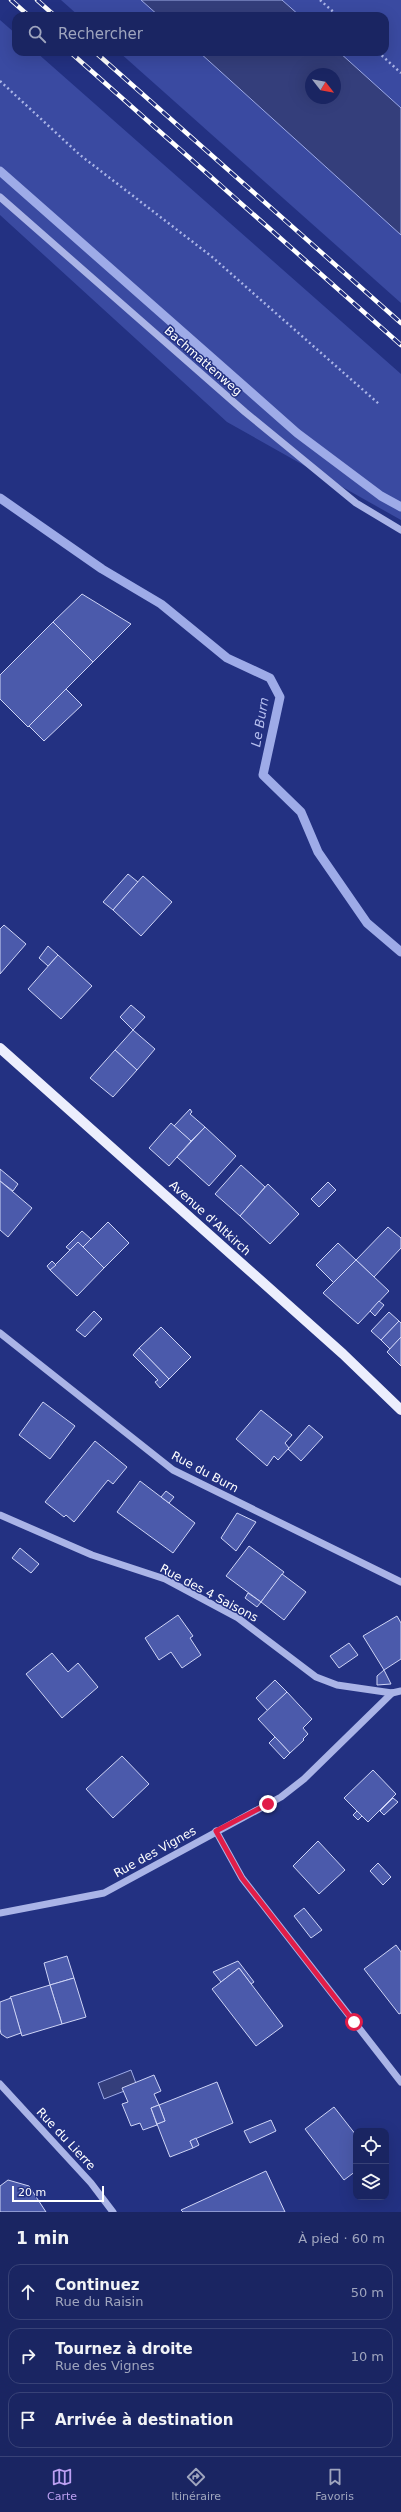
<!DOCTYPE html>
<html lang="fr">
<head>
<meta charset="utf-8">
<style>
  body { margin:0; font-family:"DejaVu Sans",sans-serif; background:#27316b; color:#f1f3f6 }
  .controls { position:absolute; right:12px; bottom:12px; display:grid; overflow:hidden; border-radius:8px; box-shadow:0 4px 16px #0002 }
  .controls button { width:36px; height:36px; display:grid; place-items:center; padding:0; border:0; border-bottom:1px solid #384277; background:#1a2562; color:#f1f3f6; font:20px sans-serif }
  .compass { position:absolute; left:305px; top:68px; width:36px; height:36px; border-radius:50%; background:#1a2562; box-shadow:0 4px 16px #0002; rotate:121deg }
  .scale { position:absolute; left:12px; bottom:10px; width:92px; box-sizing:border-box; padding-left:4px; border:2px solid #fff; border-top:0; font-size:11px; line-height:14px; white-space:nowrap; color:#fff; -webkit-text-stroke:3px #233182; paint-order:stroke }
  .stop { position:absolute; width:12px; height:12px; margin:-9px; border:3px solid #e11d48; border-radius:50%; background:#fff }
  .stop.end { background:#e11d48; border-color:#fff; box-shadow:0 1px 4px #0008 }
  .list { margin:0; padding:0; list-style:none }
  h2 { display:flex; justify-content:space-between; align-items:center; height:52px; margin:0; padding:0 16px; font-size:17px }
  h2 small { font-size:13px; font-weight:400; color:#9fa5be }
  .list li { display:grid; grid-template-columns:26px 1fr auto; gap:12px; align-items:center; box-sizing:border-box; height:56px; margin:0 8px 8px; padding:0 8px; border:1px solid #384277; border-radius:12px }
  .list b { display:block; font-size:15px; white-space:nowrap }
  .list p { margin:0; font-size:13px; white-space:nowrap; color:#9fa5be }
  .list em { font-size:13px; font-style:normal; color:#9fa5be }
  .icon { flex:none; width:22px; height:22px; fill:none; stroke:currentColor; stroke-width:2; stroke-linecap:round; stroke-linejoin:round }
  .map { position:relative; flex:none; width:401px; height:2212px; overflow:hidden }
  .search { position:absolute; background:#1a2562; box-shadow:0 4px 16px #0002; left:12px; right:12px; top:12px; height:44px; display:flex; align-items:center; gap:10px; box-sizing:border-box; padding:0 14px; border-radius:12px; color:#9fa5be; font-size:15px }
  .sheet { height:244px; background:#1a2562 }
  nav { display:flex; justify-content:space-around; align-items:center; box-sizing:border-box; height:56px; border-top:1px solid #384277; background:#1a2562; font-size:11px; color:#9fa5be }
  nav a { display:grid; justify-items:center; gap:2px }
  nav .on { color:#bca0f2 }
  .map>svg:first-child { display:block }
  .green { fill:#3a4aa1 }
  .water { fill:#343e7b; stroke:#9eabe8; fill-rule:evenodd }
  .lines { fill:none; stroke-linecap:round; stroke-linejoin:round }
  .stream { stroke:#9eabe8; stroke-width:9 }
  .building { fill:#4b5aab; stroke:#ced4f6 }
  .path { stroke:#aab4e7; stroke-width:2.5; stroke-dasharray:2 3; stroke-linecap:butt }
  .minor { stroke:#aab4e7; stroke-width:7 }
  .major { stroke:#eceefd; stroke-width:10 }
  .rail-casing { stroke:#fff; stroke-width:4.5 }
  .rail { stroke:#233182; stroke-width:3; stroke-dasharray:9; stroke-linecap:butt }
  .route { stroke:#e11d48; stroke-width:5 }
  .labels { text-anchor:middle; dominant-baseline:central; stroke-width:3; stroke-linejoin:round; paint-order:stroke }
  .street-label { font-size:12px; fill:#fff; stroke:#233182 }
  .water-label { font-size:13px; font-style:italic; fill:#b6bfef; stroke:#233182 }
</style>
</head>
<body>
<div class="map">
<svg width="401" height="2212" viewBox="0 0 401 2212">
  <rect width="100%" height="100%" fill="#233182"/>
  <g class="green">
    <polygon points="61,0 141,0 159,16 79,16"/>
    <polygon points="282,0 401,0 401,108 339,52 385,52 385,16 300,16"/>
    <polygon points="0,20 16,34 16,52 36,52 401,374 401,520 227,422 0,215"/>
    <polygon points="119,52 199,52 401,235 401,303"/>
  </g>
  <g class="water">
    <polygon points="141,0 282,0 300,16 159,16"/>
    <path d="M199,52H339L401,108V235ZM311,74H335V98H311Z"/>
    <polygon points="131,2070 137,2086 104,2099 98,2083"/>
  </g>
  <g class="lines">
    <g class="stream">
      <polyline points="0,171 297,433 381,496 401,507"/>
      <polyline points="0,498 102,569 161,604 227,658 270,678 280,697 263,775 301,812 318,852 367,923 401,952"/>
    </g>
  </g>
  <g class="building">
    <polygon points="82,594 131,624 93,662 53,622"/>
    <polygon points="53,622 93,662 28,727 0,699 0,675"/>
    <polygon points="66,689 82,705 44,741 29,726"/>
    <polygon points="128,874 138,882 113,910 103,902"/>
    <polygon points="143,876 172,902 141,936 113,910"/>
    <polygon points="4,925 26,944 0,974 0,929"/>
    <polygon points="48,946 58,955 48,966 39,958"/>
    <polygon points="58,955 92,986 61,1019 28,989"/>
    <polygon points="131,1005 145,1017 133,1030 120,1017"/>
    <polygon points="133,1030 155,1049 137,1070 115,1050"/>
    <polygon points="115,1050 137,1070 113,1097 90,1078"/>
    <polygon points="190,1109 192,1112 190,1114 205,1127 191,1141 174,1126"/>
    <polygon points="171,1123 191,1141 169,1166 149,1148"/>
    <polygon points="205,1127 236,1156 209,1186 177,1157"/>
    <polygon points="241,1165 265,1187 240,1216 215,1194"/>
    <polygon points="0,1169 18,1184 13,1191 0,1181"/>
    <polygon points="0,1181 32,1208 8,1237 0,1230"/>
    <polygon points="328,1182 336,1190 319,1207 311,1199"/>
    <polygon points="268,1184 299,1214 270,1244 240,1216"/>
    <polygon points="108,1222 129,1243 104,1268 83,1247"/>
    <polygon points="388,1227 401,1238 401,1248 374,1277 356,1260"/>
    <polygon points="82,1231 91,1239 83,1247 78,1242 70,1250 66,1247"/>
    <polygon points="78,1242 104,1268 77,1296 50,1270"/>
    <polygon points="338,1243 356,1260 334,1283 316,1265"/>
    <polygon points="356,1260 389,1291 358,1324 323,1293"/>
    <polygon points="52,1261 56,1265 50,1270 47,1266"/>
    <polygon points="379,1301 384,1305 375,1316 370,1311"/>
    <polygon points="94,1311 102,1319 85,1337 76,1330"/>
    <polygon points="389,1312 399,1321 381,1340 371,1331"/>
    <polygon points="399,1321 401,1323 401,1337 390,1349 381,1340"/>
    <polygon points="161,1327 191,1357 169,1379 139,1348"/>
    <polygon points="401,1337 401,1366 387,1352"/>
    <polygon points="139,1348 169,1379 160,1388 155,1382 158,1380 133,1355"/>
    <polygon points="43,1402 75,1426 50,1459 19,1435"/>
    <polygon points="261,1410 292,1435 285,1443 289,1448 278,1460 274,1456 267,1466 236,1439"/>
    <polygon points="309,1425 323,1437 301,1461 288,1449"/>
    <polygon points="95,1441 127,1467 113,1484 108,1480 74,1522 66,1515 64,1517 45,1502"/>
    <polygon points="140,1481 195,1523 173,1553 117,1512"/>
    <polygon points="166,1491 174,1497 169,1503 161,1497"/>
    <polygon points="237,1513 256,1522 236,1551 221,1538"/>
    <polygon points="249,1546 284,1572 261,1602 226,1576"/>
    <polygon points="20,1548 39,1564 31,1573 12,1558"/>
    <polygon points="282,1574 306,1592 284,1620 261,1602"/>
    <polygon points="248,1593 261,1602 257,1607 245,1598"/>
    <polygon points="178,1615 193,1636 190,1638 201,1655 182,1668 171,1652 159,1660 145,1638"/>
    <polygon points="397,1616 401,1623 401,1659 384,1670 363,1636"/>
    <polygon points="349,1643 358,1655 339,1668 330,1656"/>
    <polygon points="52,1653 68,1672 78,1663 98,1687 62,1718 26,1674"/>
    <polygon points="384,1670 391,1684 377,1685 377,1676"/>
    <polygon points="275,1680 287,1692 268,1711 256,1698"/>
    <polygon points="287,1692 312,1719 303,1728 308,1734 303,1739 304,1740 290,1753 258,1719"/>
    <polygon points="275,1737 290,1753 284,1759 269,1743"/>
    <polygon points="122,1756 149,1784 113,1818 86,1789"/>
    <polygon points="373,1770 396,1794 368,1822 344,1798"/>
    <polygon points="393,1798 398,1802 384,1815 380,1811"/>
    <polygon points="357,1811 362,1816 358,1820 353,1815"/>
    <polygon points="318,1841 345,1870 319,1894 293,1866"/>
    <polygon points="378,1863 391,1877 383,1885 370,1871"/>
    <polygon points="304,1908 322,1930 311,1938 294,1916"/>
    <polygon points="396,1945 401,1952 401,2013 399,2014 364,1969"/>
    <polygon points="67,1956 74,1978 50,1985 44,1963"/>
    <polygon points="238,1961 254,1982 251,1984 239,1968 221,1982 213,1972"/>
    <polygon points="239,1968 283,2026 256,2046 212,1989"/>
    <polygon points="74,1978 86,2017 62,2024 50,1985"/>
    <polygon points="50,1985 62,2024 22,2036 10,1997"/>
    <polygon points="11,1998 21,2033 7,2038 1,2034 0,2029 0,2002"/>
    <polygon points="154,2075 161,2091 154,2094 159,2105 151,2108 157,2125 143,2130 140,2123 131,2126 122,2104 128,2102 122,2088"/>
    <polygon points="217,2082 233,2123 190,2141 193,2148 170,2157 157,2124 165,2121 159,2105"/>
    <polygon points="159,2105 165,2121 157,2124 151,2108"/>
    <polygon points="334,2107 356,2135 356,2171 344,2180 305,2129"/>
    <polygon points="271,2120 276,2131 250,2143 244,2131"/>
    <polygon points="196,2138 199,2145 193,2148 190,2141"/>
    <polygon points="266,2171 285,2212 183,2212 181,2210"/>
    <polygon points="8,2180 29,2186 46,2212 0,2212 0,2186"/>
  </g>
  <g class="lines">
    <g class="path">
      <polyline points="320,0 338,16"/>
      <polyline points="378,52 401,73"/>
      <polyline points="0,81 80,155 211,256 379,404"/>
    </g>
    <g class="minor">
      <polyline points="0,197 245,412 356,503 401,530"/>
      <polyline points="0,1333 173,1470 401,1582"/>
      <polyline points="0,1515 92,1555 165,1579 238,1618 316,1677 337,1685 392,1693 401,1691"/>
      <polyline points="216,1831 242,1878 401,2082"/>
      <polyline points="0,1913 104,1893 281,1797 304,1779 392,1693"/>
      <polyline points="0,2084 91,2183 113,2212"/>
    </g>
    <polyline class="major" points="0,1048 343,1354 401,1410"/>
    <defs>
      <g id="rail">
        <polyline points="11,0 29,16"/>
        <polyline points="37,0 55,16"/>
        <polyline points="70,52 401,345"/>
        <polyline points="95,52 401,323"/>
      </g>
    </defs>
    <use href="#rail" class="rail-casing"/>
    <use href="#rail" class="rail"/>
  </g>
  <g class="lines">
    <polyline class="route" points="268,1804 216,1831 242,1878 354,2022"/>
  </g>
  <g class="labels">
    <g class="street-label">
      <text transform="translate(203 361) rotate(41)">Bachmattenweg</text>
      <text transform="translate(210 1218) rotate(42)">Avenue d'Altkirch</text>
      <text transform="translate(205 1472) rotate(28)">Rue du Burn</text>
      <text transform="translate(209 1593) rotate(28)">Rue des 4 Saisons</text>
      <text transform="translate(155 1852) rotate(-29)">Rue des Vignes</text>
      <text transform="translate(66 2139) rotate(47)">Rue du Lierre</text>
    </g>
    <g class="water-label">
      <text transform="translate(260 722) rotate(-80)">Le Burn</text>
    </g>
  </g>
</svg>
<div class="controls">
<button><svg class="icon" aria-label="locate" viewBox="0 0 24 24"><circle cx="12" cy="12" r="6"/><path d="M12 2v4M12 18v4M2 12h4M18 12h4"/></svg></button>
<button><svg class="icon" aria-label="layers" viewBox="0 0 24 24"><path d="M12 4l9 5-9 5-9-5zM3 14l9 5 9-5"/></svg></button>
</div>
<svg class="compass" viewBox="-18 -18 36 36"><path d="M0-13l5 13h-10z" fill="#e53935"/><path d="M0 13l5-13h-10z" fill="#9fa5be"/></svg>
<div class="scale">20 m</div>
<div class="stop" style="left:354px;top:2022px"></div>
<div class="stop end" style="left:268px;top:1804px"></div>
<div class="search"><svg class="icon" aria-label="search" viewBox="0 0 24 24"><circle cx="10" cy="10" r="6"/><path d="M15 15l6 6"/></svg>Rechercher</div>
</div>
<section class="sheet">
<h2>1 min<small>À pied · 60 m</small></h2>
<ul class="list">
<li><svg class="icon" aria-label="ahead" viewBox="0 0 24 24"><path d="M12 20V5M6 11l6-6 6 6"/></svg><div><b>Continuez</b><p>Rue du Raisin</p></div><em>50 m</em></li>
<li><svg class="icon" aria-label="right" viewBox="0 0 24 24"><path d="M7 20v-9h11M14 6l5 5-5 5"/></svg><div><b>Tournez à droite</b><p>Rue des Vignes</p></div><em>10 m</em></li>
<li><svg class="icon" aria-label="arrive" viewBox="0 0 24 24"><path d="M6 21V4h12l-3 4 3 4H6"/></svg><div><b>Arrivée à destination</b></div></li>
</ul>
</section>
<nav>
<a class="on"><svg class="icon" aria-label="map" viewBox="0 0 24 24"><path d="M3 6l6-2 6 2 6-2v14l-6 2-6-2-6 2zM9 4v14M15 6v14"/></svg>Carte</a>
<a><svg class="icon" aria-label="directions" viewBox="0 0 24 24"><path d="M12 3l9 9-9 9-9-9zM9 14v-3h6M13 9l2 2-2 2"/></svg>Itinéraire</a>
<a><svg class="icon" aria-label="saved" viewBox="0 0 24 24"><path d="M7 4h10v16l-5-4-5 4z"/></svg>Favoris</a>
</nav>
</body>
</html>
